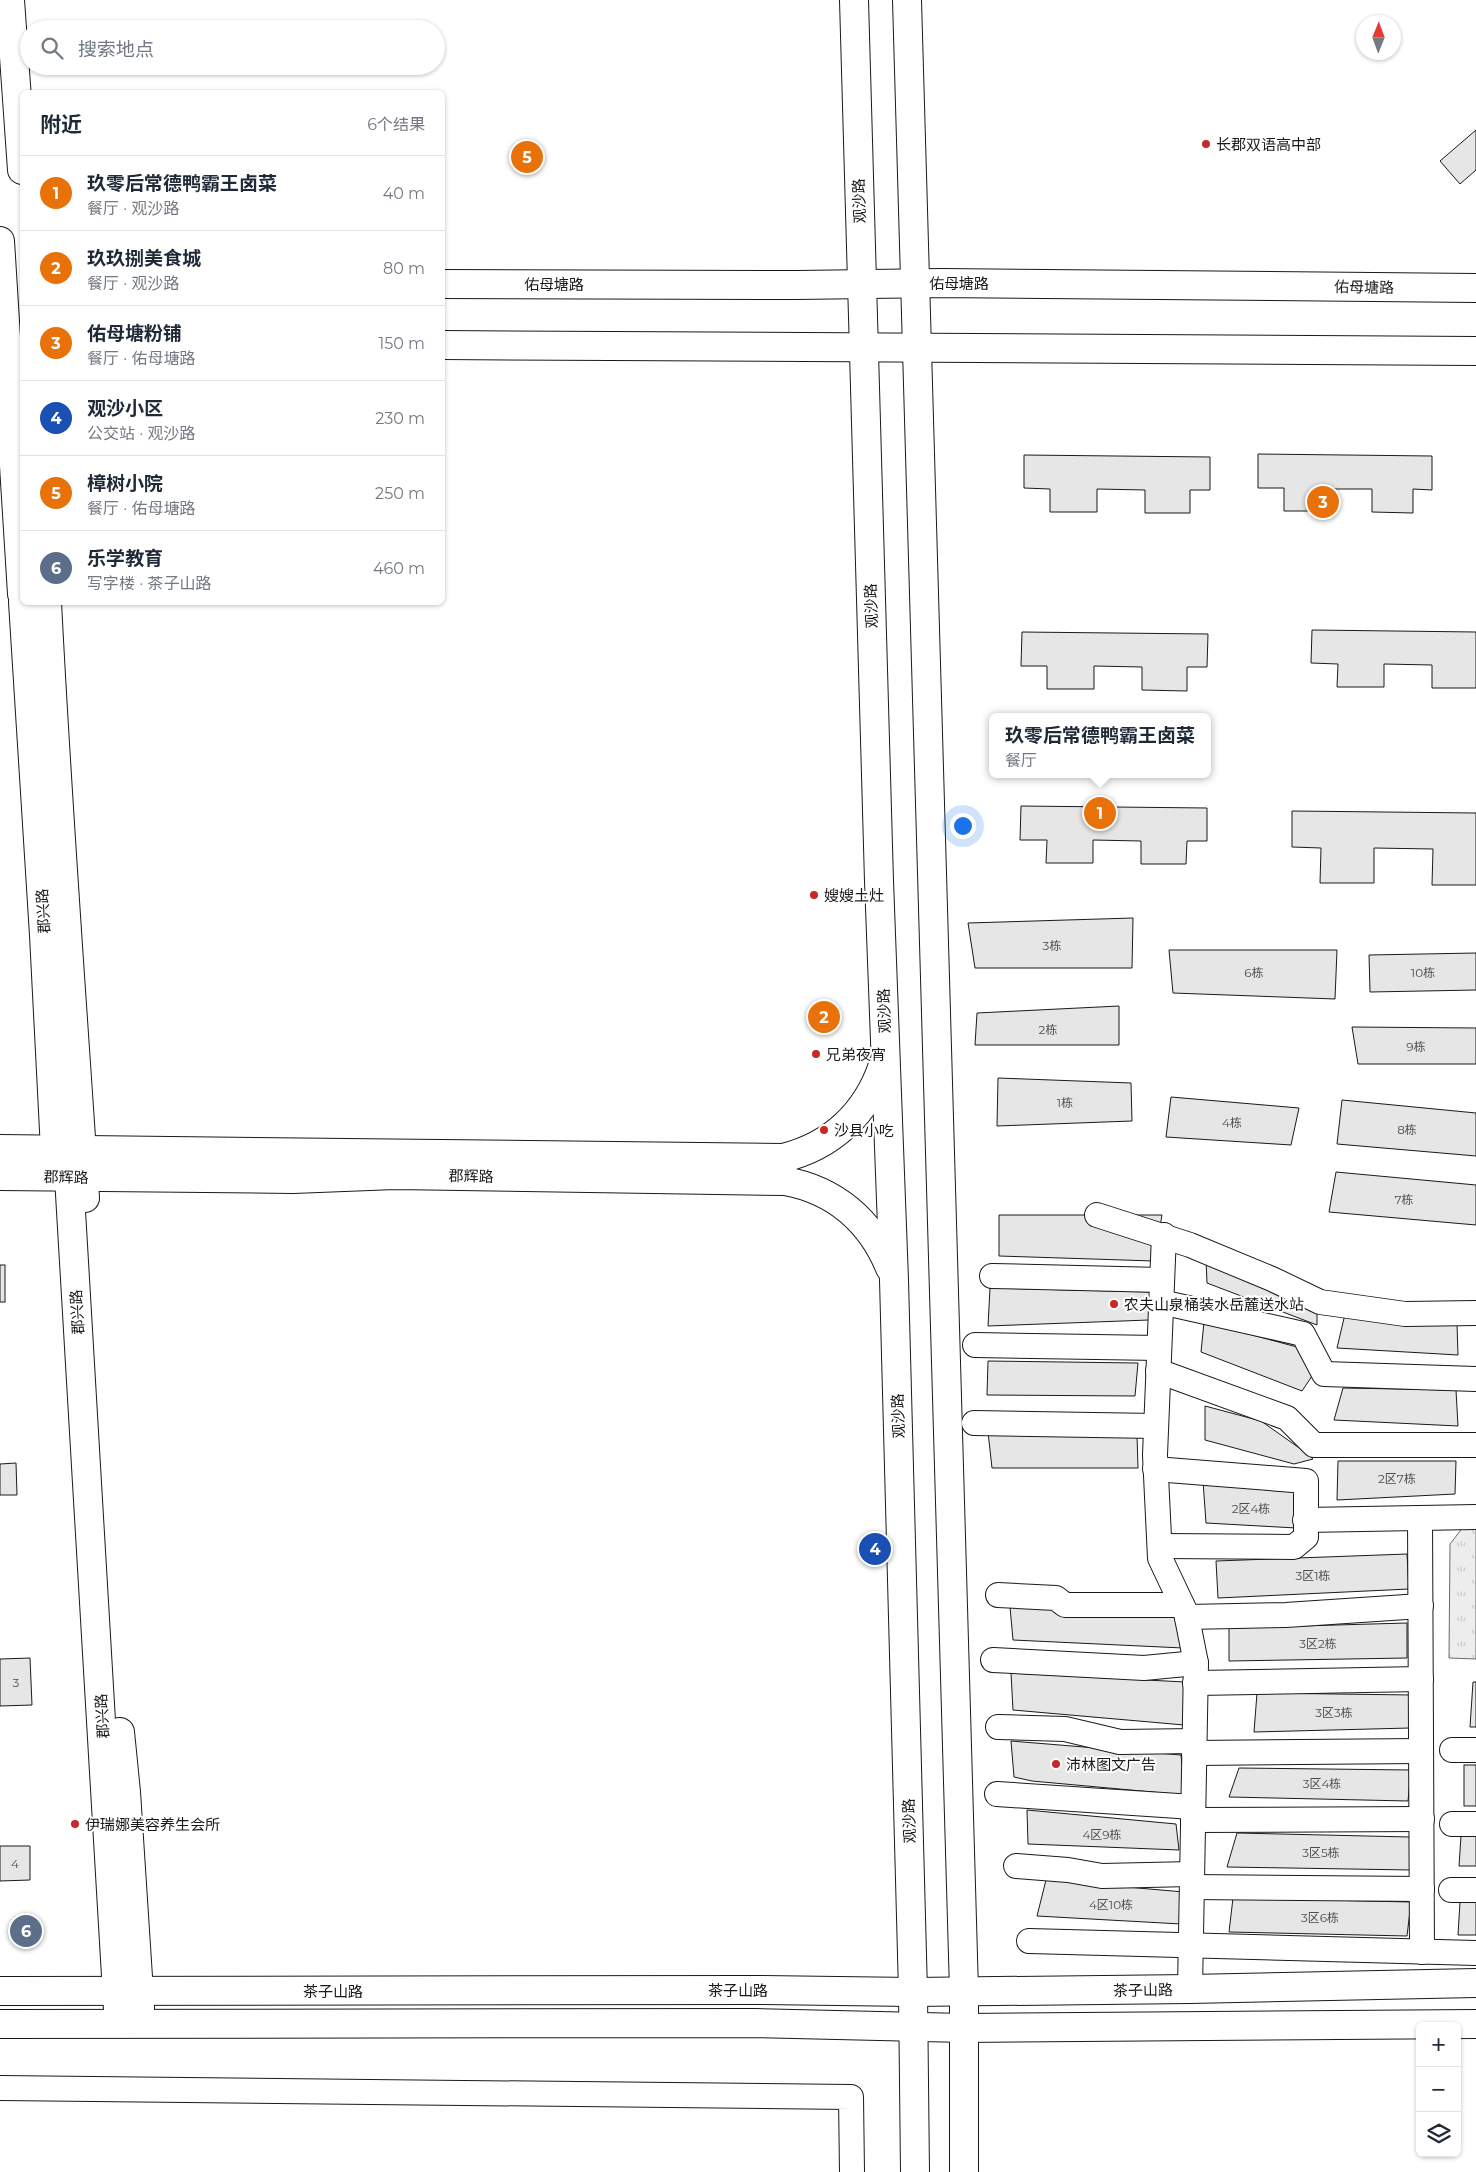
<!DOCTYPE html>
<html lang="zh">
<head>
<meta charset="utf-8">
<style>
  body { margin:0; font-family:Montserrat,"Noto Sans SC",sans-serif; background:#f2f2f3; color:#1f2937 }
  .controls { position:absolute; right:15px; bottom:15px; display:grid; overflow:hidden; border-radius:8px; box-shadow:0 1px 4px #0004 }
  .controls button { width:45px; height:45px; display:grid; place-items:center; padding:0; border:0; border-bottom:1px solid #e0e1e3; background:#fff; color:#1f2937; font:25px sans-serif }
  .compass { position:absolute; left:1356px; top:15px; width:45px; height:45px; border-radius:50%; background:#fff; box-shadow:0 1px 4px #0004; rotate:1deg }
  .you { position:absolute; left:962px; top:825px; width:18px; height:18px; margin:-12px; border:4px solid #fff; border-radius:50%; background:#1a73e8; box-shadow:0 0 0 8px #1a73e833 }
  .badge { display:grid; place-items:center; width:32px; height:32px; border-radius:50%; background:#c62828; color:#fff; font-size:16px; font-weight:700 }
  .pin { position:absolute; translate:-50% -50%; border:2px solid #fff; box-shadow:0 1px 5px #0006 }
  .popup { position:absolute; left:989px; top:713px; width:222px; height:65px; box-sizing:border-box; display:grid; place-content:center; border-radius:8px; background:#fff; filter:drop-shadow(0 1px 4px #0005); font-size:16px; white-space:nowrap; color:#747a83 }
  .popup b { font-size:19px; color:#1f2937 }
  .popup::after { content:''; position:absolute; left:50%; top:100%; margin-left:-10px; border:10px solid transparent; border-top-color:#fff }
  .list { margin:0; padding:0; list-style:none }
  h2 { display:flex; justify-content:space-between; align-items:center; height:65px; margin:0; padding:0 20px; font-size:21px }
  h2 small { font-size:16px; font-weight:400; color:#747a83 }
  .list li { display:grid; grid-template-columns:32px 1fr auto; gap:15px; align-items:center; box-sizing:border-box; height:75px; padding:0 20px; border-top:1px solid #e0e1e3 }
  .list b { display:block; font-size:19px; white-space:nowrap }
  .list p { margin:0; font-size:16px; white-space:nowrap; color:#747a83 }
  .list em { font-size:16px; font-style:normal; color:#747a83 }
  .icon { flex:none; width:28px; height:28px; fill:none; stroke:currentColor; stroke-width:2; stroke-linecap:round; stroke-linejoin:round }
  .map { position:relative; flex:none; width:1476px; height:2172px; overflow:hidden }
  .search { position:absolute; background:#fff; box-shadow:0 1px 4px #0004; left:20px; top:20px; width:425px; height:55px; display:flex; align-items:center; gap:12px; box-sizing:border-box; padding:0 18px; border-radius:28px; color:#747a83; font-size:19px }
  .panel { position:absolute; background:#fff; box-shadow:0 1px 4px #0004; left:20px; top:90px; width:425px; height:515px; border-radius:8px }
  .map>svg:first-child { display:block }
  .park { fill:url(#park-tufts); stroke:#6a6a6a }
  .building { fill:#e6e6e6; stroke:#1a1a1a }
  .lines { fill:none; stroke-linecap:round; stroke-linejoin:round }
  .minor-casing { stroke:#1a1a1a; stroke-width:26 }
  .major-casing { stroke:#1a1a1a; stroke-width:30 }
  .minor { stroke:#fff; stroke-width:24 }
  .major { stroke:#fff; stroke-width:28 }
  .poi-dot { fill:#c62828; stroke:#fff; stroke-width:2 }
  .labels { text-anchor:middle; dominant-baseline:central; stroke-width:4; stroke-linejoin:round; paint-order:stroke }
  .number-label { font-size:12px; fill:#4d4d4d }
  .poi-label { font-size:15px; fill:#1a1a1a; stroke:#fff; text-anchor:start }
  .street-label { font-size:15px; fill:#1a1a1a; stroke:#fff }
</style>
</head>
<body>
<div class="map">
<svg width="1476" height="2172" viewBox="0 0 1476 2172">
  <defs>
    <pattern id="park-tufts" width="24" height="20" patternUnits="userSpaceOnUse" patternTransform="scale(1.25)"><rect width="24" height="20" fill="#ededed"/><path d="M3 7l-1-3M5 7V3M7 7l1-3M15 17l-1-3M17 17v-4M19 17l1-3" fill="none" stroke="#cbcbcb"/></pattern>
  </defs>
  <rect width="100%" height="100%" fill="#fff"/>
  <polygon class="park" points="1464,1526 1476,1526 1476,1659 1449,1658 1450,1544"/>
  <g class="building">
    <polygon points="1476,130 1476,170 1460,184 1440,161"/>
    <polygon points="1258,454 1432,456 1432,490 1413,489 1413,513 1372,512 1372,489 1331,489 1330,511 1284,511 1284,488 1258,488"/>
    <polygon points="1024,455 1210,457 1210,490 1190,490 1190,513 1145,513 1145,490 1097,489 1097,512 1050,512 1050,489 1024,488"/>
    <polygon points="1312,630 1476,632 1476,688 1432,688 1432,665 1384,664 1384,687 1337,687 1338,664 1311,663"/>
    <polygon points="1022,632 1208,634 1207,667 1187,667 1187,691 1142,690 1142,667 1094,666 1094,689 1047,689 1047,666 1021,666"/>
    <polygon points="1021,806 1207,808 1207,841 1187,841 1186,864 1141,864 1141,841 1093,840 1093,863 1046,863 1047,840 1020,840"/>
    <polygon points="1292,811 1476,813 1476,885 1432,885 1433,849 1374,848 1374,883 1320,883 1321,848 1292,847"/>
    <polygon points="1133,918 1132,968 975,968 968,923"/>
    <polygon points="1169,950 1337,950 1335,999 1173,993"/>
    <polygon points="1476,953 1476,990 1370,992 1369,955"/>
    <polygon points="1119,1006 1119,1045 975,1045 977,1013"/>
    <polygon points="1352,1027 1476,1028 1476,1064 1358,1064"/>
    <polygon points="998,1078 1131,1083 1132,1121 997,1126"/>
    <polygon points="1171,1097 1299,1108 1291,1145 1166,1137"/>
    <polygon points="1342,1100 1476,1113 1476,1156 1337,1144"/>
    <polygon points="1336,1172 1476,1185 1476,1225 1329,1212"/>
    <polygon points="999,1215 1162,1215 1154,1261 999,1256"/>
    <polygon points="1206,1260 1317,1312 1317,1325 1207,1283"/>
    <rect x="0" y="1265" width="5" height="37"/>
    <polygon points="990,1288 1152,1292 1149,1320 988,1326"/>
    <polygon points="1345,1314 1457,1324 1458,1355 1337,1348"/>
    <polygon points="1204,1322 1297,1347 1312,1376 1302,1391 1201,1352"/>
    <polygon points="988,1361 1138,1363 1135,1396 987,1395"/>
    <polygon points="1343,1388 1456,1390 1458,1426 1334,1420"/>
    <polygon points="1205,1406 1261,1421 1305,1452 1313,1459 1294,1464 1205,1440"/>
    <polygon points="988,1432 1137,1435 1138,1468 992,1468"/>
    <polygon points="1338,1461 1456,1461 1455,1494 1337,1500"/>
    <polygon points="16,1463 17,1495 0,1495 0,1464"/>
    <polygon points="1203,1481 1298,1492 1296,1528 1206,1523"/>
    <polygon points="1407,1554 1409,1589 1218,1598 1216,1561"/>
    <polygon points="1010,1607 1174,1616 1183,1648 1013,1640"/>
    <polygon points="1407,1623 1407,1658 1229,1661 1229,1628"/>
    <polygon points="30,1658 32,1705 0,1706 0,1659"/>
    <polygon points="1011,1673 1185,1682 1184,1725 1013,1710"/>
    <polygon points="1473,1682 1476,1682 1476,1727 1470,1727"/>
    <polygon points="1257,1693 1413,1695 1410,1728 1254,1732"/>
    <polygon points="1011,1741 1181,1755 1185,1795 1032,1781 1014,1777"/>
    <rect x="1464" y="1765" width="12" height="41"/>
    <polygon points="1239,1768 1411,1770 1408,1801 1229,1797"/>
    <polygon points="1027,1810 1176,1824 1179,1850 1028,1844"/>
    <polygon points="1237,1833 1410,1837 1411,1870 1227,1867"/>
    <polygon points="1461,1836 1476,1836 1476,1866 1459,1866"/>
    <polygon points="0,1846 30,1846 30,1880 0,1881"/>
    <polygon points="1046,1880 1184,1892 1181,1924 1037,1916"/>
    <polygon points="1233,1898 1411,1902 1407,1936 1229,1932"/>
    <polygon points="1460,1902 1476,1902 1476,1935 1458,1935"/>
  </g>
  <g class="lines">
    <defs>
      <g id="minor">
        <polyline points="1097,1215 1190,1245 1272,1279 1320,1302 1405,1314 1476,1313"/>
        <polyline points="1164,1235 1155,1455 1160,1558 1186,1613 1196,1663 1190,1989"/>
        <polyline points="992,1276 1162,1280"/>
        <polyline points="1161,1302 1303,1334 1324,1374 1476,1379"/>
        <polyline points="975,1345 1159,1348"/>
        <polyline points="1158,1371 1287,1418 1314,1445 1476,1445"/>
        <polyline points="974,1423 1156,1426"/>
        <polyline points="1155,1469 1306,1481 1306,1537 1294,1547 1160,1546"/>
        <polyline points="1420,1518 1422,1952"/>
        <polyline points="1305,1520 1476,1517"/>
        <polyline points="998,1595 1056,1598 1065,1605 1182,1605"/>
        <polyline points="1187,1617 1286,1615 1421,1606"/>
        <polyline points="993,1660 1144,1668 1196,1663"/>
        <polyline points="1195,1683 1421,1679"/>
        <polyline points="998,1727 1065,1729 1120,1742 1194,1741"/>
        <polyline points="1452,1750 1476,1750"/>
        <polyline points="1194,1753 1421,1751"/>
        <polyline points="997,1794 1193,1807"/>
        <polyline points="1193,1820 1422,1819"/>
        <polyline points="1452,1824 1476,1824"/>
        <polyline points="1016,1866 1068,1870 1102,1876 1192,1874"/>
        <polyline points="1192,1887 1422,1889"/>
        <polyline points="1451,1890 1476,1890"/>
        <polyline points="1029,1941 1476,1953"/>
        <polyline points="0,2088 851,2097 852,2172"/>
      </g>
      <g id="major">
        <polyline points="10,0 22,170"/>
        <polyline points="854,0 879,881 894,1280 913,1992 915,2172"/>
        <polyline points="907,0 964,1991 964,2172"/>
        <polyline points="0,241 22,594"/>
        <polyline points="442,284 797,285 941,283 1476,288"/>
        <polyline points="442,345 1476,351"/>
        <polyline points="23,602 44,935 55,1150 69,1177 118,2010"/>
        <path d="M47,602C57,801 72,999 85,1198"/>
        <path d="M0,1149L783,1158C832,1146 867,1113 883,1065"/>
        <path d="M0,1176L293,1179L395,1175L785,1181C835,1190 871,1221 890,1268"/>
        <polyline points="120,1732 126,1792 140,2008"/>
        <polyline points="0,1991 755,1990 913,1992 1190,1989 1476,1983"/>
        <polyline points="0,2024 755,2023 964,2028 1476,2024"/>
      </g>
    </defs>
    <use href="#minor" class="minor-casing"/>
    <use href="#major" class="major-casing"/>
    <use href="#minor" class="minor"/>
    <use href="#major" class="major"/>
  </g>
  <g class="poi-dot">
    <circle cx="1206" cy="144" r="5"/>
    <circle cx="814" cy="895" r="5"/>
    <circle cx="816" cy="1054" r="5"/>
    <circle cx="824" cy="1130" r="5"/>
    <circle cx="1114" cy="1304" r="5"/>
    <circle cx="1056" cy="1764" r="5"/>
    <circle cx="75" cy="1824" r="5"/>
  </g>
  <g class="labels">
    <g class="number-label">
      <text x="1052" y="945">3栋</text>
      <text x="1254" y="972">6栋</text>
      <text x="1423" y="972">10栋</text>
      <text x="1048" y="1029">2栋</text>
      <text x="1416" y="1046">9栋</text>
      <text x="1065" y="1102">1栋</text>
      <text x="1232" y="1122">4栋</text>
      <text x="1407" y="1129">8栋</text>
      <text x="1404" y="1199">7栋</text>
      <text x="1397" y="1478">2区7栋</text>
      <text x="1251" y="1508">2区4栋</text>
      <text x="1313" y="1575">3区1栋</text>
      <text x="1318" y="1643">3区2栋</text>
      <text x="16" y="1682">3</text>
      <text x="1334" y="1712">3区3栋</text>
      <text x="1322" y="1783">3区4栋</text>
      <text x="1102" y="1834">4区9栋</text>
      <text x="1321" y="1852">3区5栋</text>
      <text x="15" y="1863">4</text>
      <text x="1111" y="1904">4区10栋</text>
      <text x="1320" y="1917">3区6栋</text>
    </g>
    <g class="poi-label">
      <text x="1216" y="144">长郡双语高中部</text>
      <text x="824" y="895">嫂嫂土灶</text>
      <text x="826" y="1054">兄弟夜宵</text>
      <text x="834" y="1130">沙县小吃</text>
      <text x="1124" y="1304">农夫山泉桶装水岳麓送水站</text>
      <text x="1066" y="1764">沛林图文广告</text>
      <text x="85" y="1824">伊瑞娜美容养生会所</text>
    </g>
    <g class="street-label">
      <text transform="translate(859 201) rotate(-92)">观沙路</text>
      <text x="959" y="283">佑母塘路</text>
      <text x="554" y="284">佑母塘路</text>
      <text transform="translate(1364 287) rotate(1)">佑母塘路</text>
      <text transform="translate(871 606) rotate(-92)">观沙路</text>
      <text transform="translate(43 911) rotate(-93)">郡兴路</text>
      <text transform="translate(884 1011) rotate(-92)">观沙路</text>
      <text transform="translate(471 1176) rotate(1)">郡辉路</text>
      <text transform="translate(66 1177) rotate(1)">郡辉路</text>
      <text transform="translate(77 1312) rotate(-93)">郡兴路</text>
      <text transform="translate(898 1416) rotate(-92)">观沙路</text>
      <text transform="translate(102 1716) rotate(-93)">郡兴路</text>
      <text transform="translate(909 1821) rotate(-92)">观沙路</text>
      <text x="738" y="1990">茶子山路</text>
      <text transform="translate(1143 1990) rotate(-1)">茶子山路</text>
      <text x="333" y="1991">茶子山路</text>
    </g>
  </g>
</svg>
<div class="controls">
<button>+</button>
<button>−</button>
<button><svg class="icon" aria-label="layers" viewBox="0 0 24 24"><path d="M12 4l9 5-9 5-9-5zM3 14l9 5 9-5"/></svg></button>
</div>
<svg class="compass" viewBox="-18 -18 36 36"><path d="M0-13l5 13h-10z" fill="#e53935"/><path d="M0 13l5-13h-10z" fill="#747a83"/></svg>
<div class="you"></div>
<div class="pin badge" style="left:1100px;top:813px;background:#e8710a">1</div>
<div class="popup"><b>玖零后常德鸭霸王卤菜</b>餐厅</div>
<div class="pin badge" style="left:824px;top:1017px;background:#e8710a">2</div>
<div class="pin badge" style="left:1323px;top:502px;background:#e8710a">3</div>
<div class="pin badge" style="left:875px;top:1549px;background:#1a4fb4">4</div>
<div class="pin badge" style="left:527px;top:157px;background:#e8710a">5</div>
<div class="pin badge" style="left:26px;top:1931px;background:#5c6f8a">6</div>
<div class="search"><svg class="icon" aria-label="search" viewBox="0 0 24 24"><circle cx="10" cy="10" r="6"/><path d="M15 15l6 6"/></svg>搜索地点</div>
<section class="panel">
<h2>附近<small>6个结果</small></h2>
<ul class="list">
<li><span class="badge" style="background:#e8710a">1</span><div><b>玖零后常德鸭霸王卤菜</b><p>餐厅 · 观沙路</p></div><em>40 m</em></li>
<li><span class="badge" style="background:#e8710a">2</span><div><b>玖玖捌美食城</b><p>餐厅 · 观沙路</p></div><em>80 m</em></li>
<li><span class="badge" style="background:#e8710a">3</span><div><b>佑母塘粉铺</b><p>餐厅 · 佑母塘路</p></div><em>150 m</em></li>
<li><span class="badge" style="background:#1a4fb4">4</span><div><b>观沙小区</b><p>公交站 · 观沙路</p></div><em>230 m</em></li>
<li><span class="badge" style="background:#e8710a">5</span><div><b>樟树小院</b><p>餐厅 · 佑母塘路</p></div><em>250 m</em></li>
<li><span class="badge" style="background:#5c6f8a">6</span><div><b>乐学教育</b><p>写字楼 · 茶子山路</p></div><em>460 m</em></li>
</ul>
</section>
</div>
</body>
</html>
